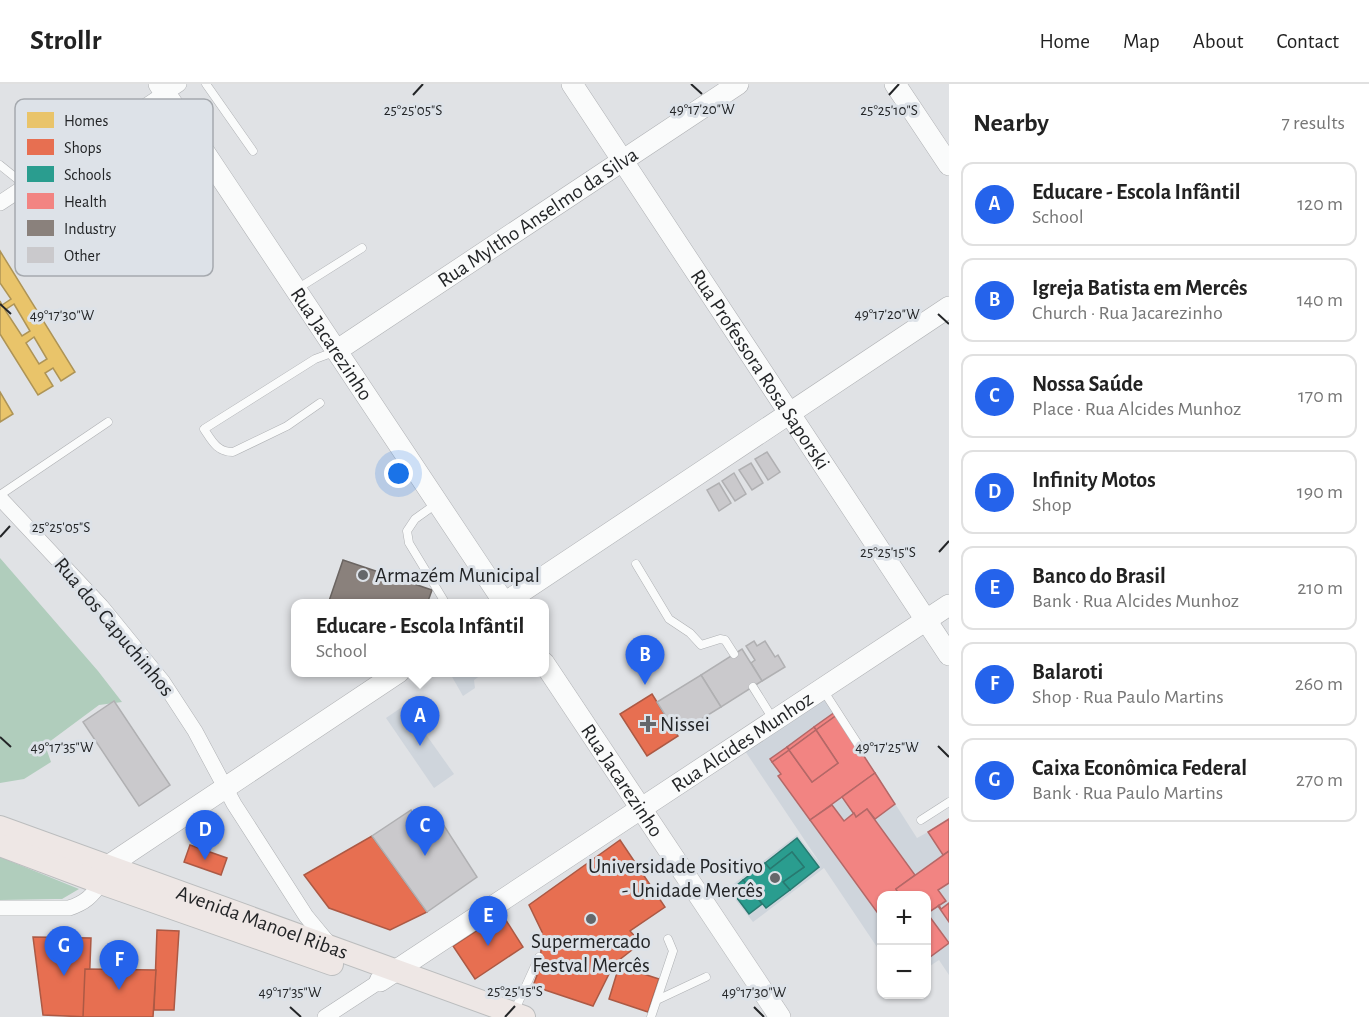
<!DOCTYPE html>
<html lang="en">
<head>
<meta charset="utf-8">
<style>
  body { margin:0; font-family:"Alegreya Sans",sans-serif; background:#f6f6f6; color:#222 }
  .controls { position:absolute; right:18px; bottom:18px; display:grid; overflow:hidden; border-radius:12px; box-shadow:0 2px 4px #0004 }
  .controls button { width:54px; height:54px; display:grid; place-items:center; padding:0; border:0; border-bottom:2px solid #e0e0e0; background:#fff; color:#222; font:30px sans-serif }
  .you { position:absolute; left:399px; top:390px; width:21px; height:21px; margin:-15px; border:4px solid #fff; border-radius:50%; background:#1a73e8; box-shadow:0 0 0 9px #1a73e833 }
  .badge { display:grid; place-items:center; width:39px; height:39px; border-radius:50%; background:#2563eb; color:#fff; font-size:20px; font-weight:700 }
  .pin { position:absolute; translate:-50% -50px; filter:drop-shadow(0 2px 3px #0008) }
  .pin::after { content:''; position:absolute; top:32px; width:21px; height:18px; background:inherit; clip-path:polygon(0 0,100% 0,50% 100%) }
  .popup { position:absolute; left:291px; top:515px; width:258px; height:78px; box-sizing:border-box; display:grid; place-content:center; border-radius:12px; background:#fff; filter:drop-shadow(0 2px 4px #0005); font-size:20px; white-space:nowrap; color:#767676 }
  .popup b { font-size:22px; color:#222 }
  .popup::after { content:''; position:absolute; left:50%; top:100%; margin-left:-12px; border:12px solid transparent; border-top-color:#fff }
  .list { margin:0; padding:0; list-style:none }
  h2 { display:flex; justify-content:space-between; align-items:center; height:78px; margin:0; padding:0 24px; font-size:26px }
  h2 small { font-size:20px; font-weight:400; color:#767676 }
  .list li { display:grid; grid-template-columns:39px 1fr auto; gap:18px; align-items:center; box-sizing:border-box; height:84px; margin:0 12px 12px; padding:0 12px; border:2px solid #e0e0e0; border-radius:12px }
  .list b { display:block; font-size:22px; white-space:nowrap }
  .list p { margin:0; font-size:20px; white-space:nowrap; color:#767676 }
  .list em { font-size:20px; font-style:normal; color:#767676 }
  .map { position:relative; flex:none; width:949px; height:933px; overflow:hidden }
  header { display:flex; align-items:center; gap:36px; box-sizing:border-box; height:84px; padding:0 30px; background:#fff; border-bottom:2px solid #e0e0e0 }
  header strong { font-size:28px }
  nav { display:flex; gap:33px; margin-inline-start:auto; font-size:21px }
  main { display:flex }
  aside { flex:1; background:#fff }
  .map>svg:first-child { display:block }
  .built { fill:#cfd5dc }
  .green { fill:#b0cdbc }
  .homes { fill:#e9c46a; stroke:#ae9456; stroke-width:1.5; fill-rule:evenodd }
  .shops { fill:#e76f51; stroke:#ac5944; stroke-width:1.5 }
  .schools { fill:#2a9d8f; stroke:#287970; stroke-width:1.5 }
  .health { fill:#f28482; stroke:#b46867; stroke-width:1.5 }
  .industry { fill:#8a817c; stroke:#6b6562; stroke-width:1.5 }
  .building { fill:#cac9cc; stroke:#b0b0b2; stroke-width:1.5 }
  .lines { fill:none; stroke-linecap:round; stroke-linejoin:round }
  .lane-casing { stroke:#aeb0b3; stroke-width:9 }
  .street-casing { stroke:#aeb0b3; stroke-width:16 }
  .secondary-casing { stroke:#aeb0b3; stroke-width:22 }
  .primary-casing { stroke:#bbbdbe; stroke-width:24 }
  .lane { stroke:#fafbfb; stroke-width:8 }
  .street { stroke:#fafbfb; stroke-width:15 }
  .secondary { stroke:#fafbfb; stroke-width:21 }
  .primary { stroke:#eee7e5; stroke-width:22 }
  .ticks { fill:none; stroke:#232527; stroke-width:2 }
  .poi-dot { fill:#65676a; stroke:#dde2e8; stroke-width:2 }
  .labels { text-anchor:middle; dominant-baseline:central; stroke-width:6; stroke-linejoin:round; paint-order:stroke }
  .street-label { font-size:21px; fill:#232527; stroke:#dde2e8 }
  .poi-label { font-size:21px; fill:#232527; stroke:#dde2e8; text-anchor:start }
  .key { fill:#dde2e8; stroke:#a5a9ae; stroke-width:1.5 }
  .key-label { font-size:16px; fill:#232527 }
  .ticks-label { font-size:15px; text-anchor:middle; fill:#232527; stroke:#dde2e8; stroke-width:6; stroke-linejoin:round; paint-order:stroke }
</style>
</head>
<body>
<header>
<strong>Strollr</strong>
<nav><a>Home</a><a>Map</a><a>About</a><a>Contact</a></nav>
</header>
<main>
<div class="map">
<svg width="949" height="933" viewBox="0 0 949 933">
  <rect width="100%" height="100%" fill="#e0e2e5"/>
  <g class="built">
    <polygon points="455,589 455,588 484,589 474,596 475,604 463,612 451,591"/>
    <polygon points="823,607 917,754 928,748 943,770 949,767 949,891 939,876 927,884 926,812 882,812 881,869 824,784 753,838 727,805 797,751 822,782 745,667"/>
    <polygon points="405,621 454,690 434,704 386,634"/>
  </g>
  <g class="green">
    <polygon points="0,474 98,587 122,618 99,621 45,661 51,678 24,695 0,699"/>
    <polygon points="0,773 79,805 62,815 55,815 0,816"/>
  </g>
  <g class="homes">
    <path d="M0,167L75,288L61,297L53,284L45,289L53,302L38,311L0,250V217L2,221L11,215L0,199ZM14,220L30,247L22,252L5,226ZM34,253L47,275L39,280L26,259Z"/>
    <polygon points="0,308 13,330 0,338"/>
  </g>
  <g class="shops">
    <polygon points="652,610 678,652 647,672 620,630"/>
    <polygon points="372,752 427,828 390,846 329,824 304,791"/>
    <polygon points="620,756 665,823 630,847 641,859 614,880 593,922 533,902 540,883 542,848 529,821"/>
    <polygon points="190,761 227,774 221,791 184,778"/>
    <polygon points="502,830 523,863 475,895 453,862"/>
    <polygon points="157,846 179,847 174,926 154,926"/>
    <polygon points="33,853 91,854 88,933 43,931"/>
    <polygon points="619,882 659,895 648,928 609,915"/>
    <polygon points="85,885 156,886 153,933 83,933"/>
  </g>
  <g class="schools">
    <polygon points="797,754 819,783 790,806 783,798 804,783 792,768 770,785 765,779"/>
    <polygon points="792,768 804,783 783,798 790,806 766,824 743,796 765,779 770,785"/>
    <polygon points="743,796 762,820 749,830 731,806"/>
  </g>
  <g class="health">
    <polygon points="835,628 837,631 816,646 814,643"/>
    <polygon points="837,631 875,689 810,736 778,692 781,690 772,678 789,666 812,698 838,679 816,646"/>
    <polygon points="814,643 816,646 789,666 787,663"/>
    <polygon points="816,646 838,679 812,698 789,666"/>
    <polygon points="787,663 789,666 772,678 770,675"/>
    <polygon points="875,689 895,720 875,735 867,725 856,733 842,713"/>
    <polygon points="832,721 844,737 854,729 856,733 867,725 915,791 896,805 900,812 882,812 882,835 810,736"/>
    <polygon points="949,735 949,767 943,771 928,748"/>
    <polygon points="949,767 949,799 938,806 946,817 926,830 926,812 900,812 896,805"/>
    <polygon points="949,819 949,838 938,822 939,821 941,825"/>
    <polygon points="927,829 949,859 926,876 926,830"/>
  </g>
  <polygon class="industry" points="343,476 432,506 427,520 328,520"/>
  <g class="building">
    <polygon points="767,368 780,388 768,396 755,375"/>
    <polygon points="751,379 763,399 752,406 739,386"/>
    <polygon points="734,389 746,410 735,417 722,397"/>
    <polygon points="719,399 731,419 719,427 707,406"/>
    <polygon points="754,557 757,562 765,557 775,573 778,571 785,583 762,597 751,579 755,576 746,562"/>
    <polygon points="742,565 762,597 721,623 701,591"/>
    <polygon points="701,591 721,623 677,650 657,618"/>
    <polygon points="114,617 170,701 139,722 83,638"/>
    <polygon points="411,726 424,748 441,737 477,793 427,828 372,752"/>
  </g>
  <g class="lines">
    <defs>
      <g id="lane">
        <polyline points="206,0 253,67"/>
        <polyline points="0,81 26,102"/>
        <polyline points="297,205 362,164"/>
        <path d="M320,319L287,342L233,368C217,368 212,357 204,345L315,275L334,268"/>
        <polyline points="0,411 108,338"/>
        <polyline points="436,420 415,435 407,447 409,459 446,520"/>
        <polyline points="636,480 669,535 690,549 701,561 720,555 725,556 734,570"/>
        <polyline points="753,603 773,635"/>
        <polyline points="823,606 863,668"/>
        <polyline points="921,736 949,718"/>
        <polyline points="657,916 706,893"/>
        <polyline points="514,928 539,873"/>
        <polyline points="651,933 673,867 668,855"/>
      </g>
      <g id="street">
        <polyline points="0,119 179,0"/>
        <polyline points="0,414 101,522 163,598 195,647 234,720 306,832 330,861"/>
        <path d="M0,824H69C85,819 92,812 101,799"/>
        <polyline points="325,933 380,897"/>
      </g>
      <g id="secondary">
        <path id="s1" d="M159,0L505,520"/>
        <path id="s2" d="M572,0L949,571"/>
        <polyline points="895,0 949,81"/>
        <path id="s3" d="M336,267L738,0"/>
        <polyline points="503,520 949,223"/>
        <path id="s4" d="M544,579L780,933"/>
        <polyline points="102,796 108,782 399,588"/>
        <path id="s5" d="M380,897L949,521"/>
      </g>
      <g id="primary">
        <path id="s6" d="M0,743L524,933"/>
        <polyline points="0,761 101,799 332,880"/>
      </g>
    </defs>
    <use href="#lane" class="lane-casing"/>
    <use href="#street" class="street-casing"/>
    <use href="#secondary" class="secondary-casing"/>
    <use href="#primary" class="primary-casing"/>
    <use href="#lane" class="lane"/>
    <use href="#street" class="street"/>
    <use href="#secondary" class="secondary"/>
    <use href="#primary" class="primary"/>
  </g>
  <path class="ticks" d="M691,0L702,10M413,11L423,0M889,11L899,0M0,220L11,230M938,230L949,240M0,453L10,442M939,468L949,457M0,653L11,663M938,662L949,673M290,923L301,933M754,923L764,933M505,933L515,922"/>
  <g class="poi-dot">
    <circle cx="363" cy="491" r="6"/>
    <path d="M645 631h6v6h6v6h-6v6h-6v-6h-6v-6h6z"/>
    <circle cx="775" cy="794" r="6"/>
    <circle cx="591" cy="835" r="6"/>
  </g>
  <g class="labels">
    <g class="street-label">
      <text stroke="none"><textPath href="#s3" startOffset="242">Rua Myltho Anselmo da Silva</textPath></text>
      <text stroke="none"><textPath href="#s1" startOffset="312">Rua Jacarezinho</textPath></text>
      <text stroke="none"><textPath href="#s2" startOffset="342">Rua Professora Rosa Saporski</textPath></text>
      <text transform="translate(114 543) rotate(50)">Rua dos Capuchinhos</text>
      <text stroke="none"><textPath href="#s5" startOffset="434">Rua Alcides Munhoz</textPath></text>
      <text stroke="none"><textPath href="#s4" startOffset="141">Rua Jacarezinho</textPath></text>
      <text stroke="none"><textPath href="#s6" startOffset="279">Avenida Manoel Ribas</textPath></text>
    </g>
    <g class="poi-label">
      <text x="375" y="491">Armazém Municipal</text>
      <text x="660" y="640">Nissei</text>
      <text x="763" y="782" text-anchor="end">Universidade Positivo<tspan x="763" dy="24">- Unidade Mercês</tspan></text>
      <text x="591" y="857" text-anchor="middle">Supermercado<tspan x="591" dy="24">Festval Mercês</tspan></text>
    </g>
  </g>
  <rect x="15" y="15" width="198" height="177" rx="9" class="key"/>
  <rect x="27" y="28" width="27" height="16" fill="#e9c46a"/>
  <rect x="27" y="55" width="27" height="16" fill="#e76f51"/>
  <rect x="27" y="82" width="27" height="16" fill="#2a9d8f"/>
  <rect x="27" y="109" width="27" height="16" fill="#f28482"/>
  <rect x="27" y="136" width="27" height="16" fill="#8a817c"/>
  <rect x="27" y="163" width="27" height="16" fill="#cac9cc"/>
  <g class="key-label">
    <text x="64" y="42">Homes</text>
    <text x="64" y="69">Shops</text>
    <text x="64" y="96">Schools</text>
    <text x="64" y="123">Health</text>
    <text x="64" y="150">Industry</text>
    <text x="64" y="177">Other</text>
  </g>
  <g class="ticks-label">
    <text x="702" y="30">49°17'20"W</text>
    <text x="413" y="31">25°25'05"S</text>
    <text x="889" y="31">25°25'10"S</text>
    <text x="887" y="235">49°17'20"W</text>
    <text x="62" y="236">49°17'30"W</text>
    <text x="61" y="448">25°25'05"S</text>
    <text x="888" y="473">25°25'15"S</text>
    <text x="887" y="668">49°17'25"W</text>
    <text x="62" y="668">49°17'35"W</text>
    <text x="515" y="912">25°25'15"S</text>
    <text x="290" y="913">49°17'35"W</text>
    <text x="754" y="913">49°17'30"W</text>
  </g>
</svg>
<div class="controls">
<button>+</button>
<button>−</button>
</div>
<div class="you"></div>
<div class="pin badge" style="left:420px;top:662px">A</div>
<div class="popup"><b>Educare - Escola Infântil</b>School</div>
<div class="pin badge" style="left:645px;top:601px">B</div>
<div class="pin badge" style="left:425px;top:772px">C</div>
<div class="pin badge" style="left:205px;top:776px">D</div>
<div class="pin badge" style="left:488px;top:862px">E</div>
<div class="pin badge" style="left:119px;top:906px">F</div>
<div class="pin badge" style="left:64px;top:892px">G</div>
</div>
<aside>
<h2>Nearby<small>7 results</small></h2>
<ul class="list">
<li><span class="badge">A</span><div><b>Educare - Escola Infântil</b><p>School</p></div><em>120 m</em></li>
<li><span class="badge">B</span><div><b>Igreja Batista em Mercês</b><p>Church · Rua Jacarezinho</p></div><em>140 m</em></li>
<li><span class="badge">C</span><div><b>Nossa Saúde</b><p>Place · Rua Alcides Munhoz</p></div><em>170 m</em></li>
<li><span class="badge">D</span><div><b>Infinity Motos</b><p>Shop</p></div><em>190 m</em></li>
<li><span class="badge">E</span><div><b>Banco do Brasil</b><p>Bank · Rua Alcides Munhoz</p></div><em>210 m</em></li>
<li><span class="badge">F</span><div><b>Balaroti</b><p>Shop · Rua Paulo Martins</p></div><em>260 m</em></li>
<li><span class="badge">G</span><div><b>Caixa Econômica Federal</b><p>Bank · Rua Paulo Martins</p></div><em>270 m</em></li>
</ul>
</aside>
</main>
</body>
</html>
